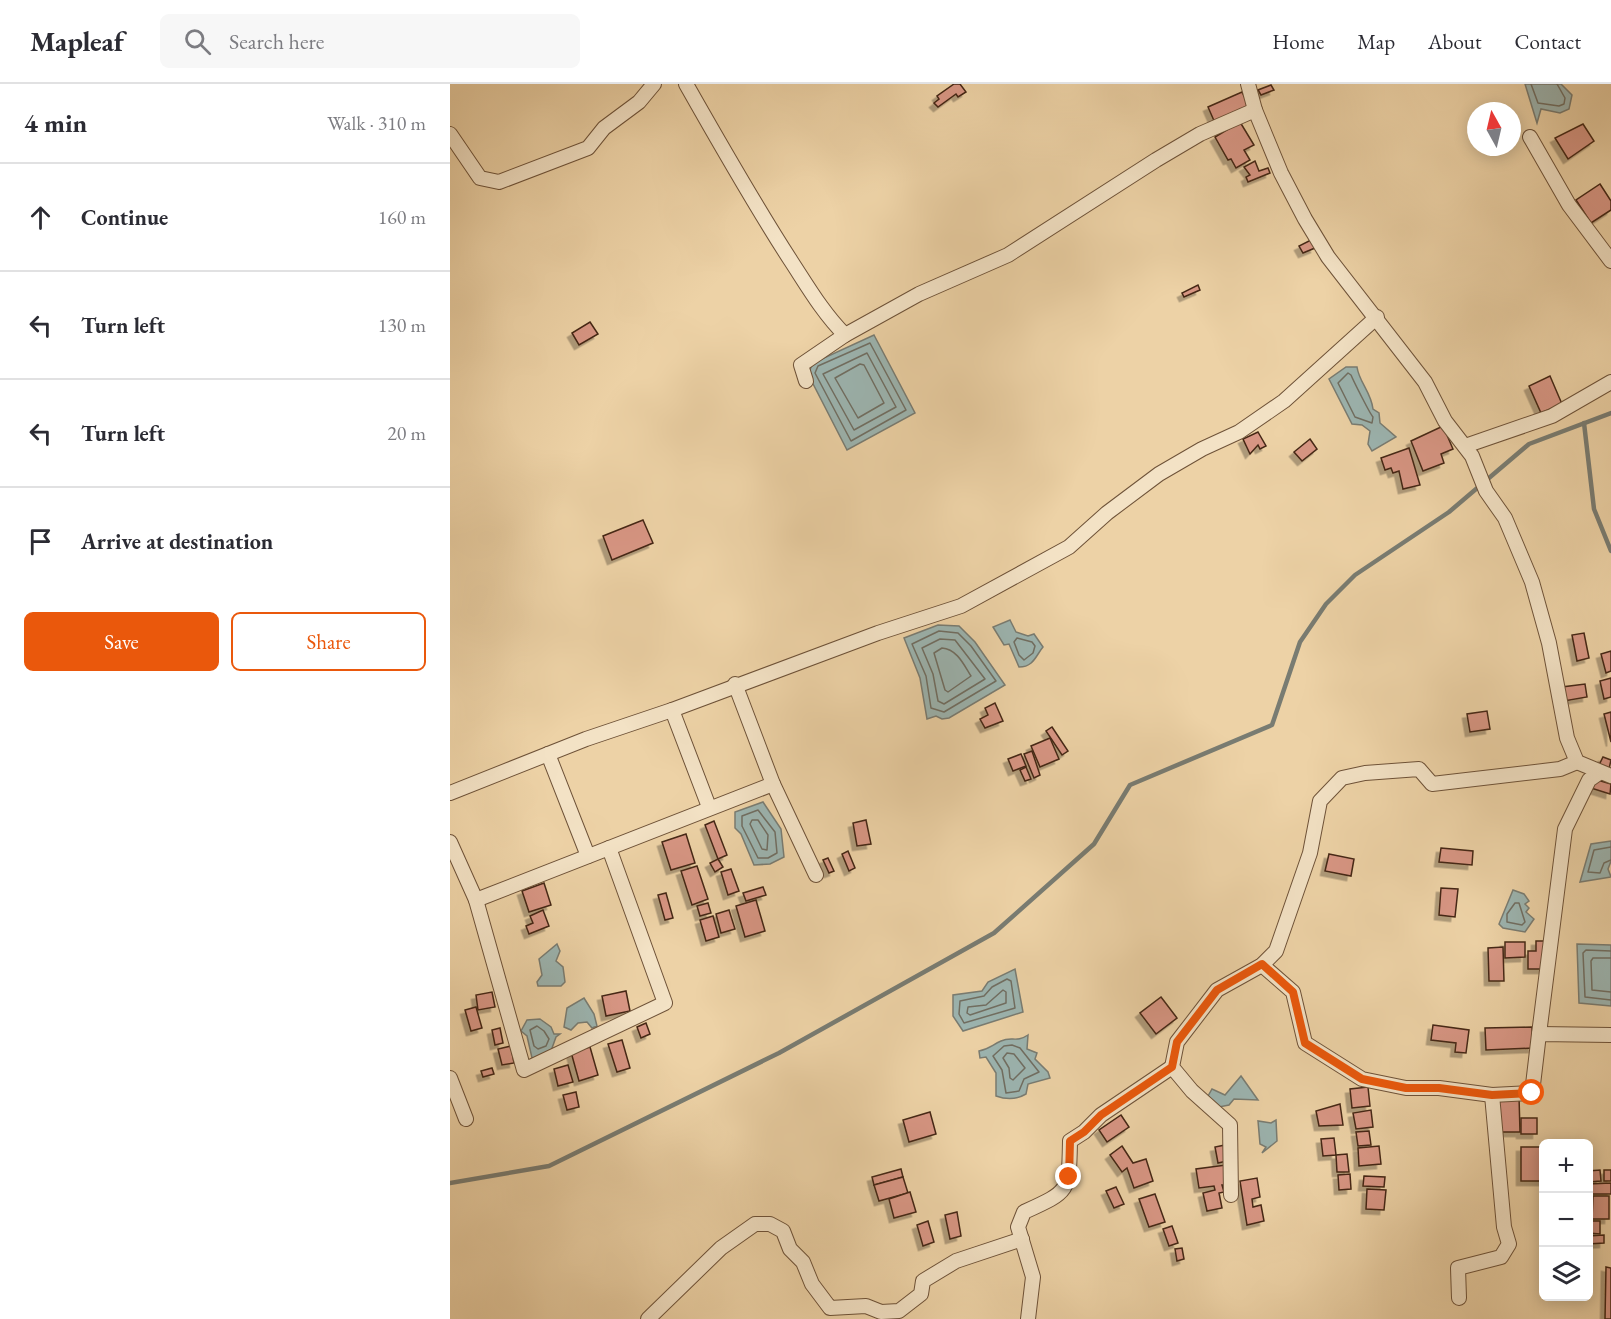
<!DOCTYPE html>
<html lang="en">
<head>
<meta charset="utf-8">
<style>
  body { margin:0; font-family:"EB Garamond",serif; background:#f7f7f7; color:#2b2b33 }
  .controls { position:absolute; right:18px; bottom:18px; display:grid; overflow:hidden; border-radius:9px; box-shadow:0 3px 15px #0003 }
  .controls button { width:54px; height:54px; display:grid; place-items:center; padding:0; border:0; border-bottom:2px solid #e1e1e2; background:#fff; color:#2b2b33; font:30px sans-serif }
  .compass { position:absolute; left:1017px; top:18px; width:54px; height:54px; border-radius:50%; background:#fff; box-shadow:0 3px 15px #0003; rotate:352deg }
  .stop { position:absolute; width:18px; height:18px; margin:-14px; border:4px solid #ea580c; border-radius:50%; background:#fff }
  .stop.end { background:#ea580c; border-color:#fff; box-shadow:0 2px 6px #0008 }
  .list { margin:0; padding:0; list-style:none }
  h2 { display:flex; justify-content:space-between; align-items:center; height:78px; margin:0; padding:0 24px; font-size:26px }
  h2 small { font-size:20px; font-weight:400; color:#7c7c81 }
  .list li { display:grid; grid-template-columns:39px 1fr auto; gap:18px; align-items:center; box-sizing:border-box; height:108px; padding:0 24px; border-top:2px solid #e1e1e2 }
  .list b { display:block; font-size:22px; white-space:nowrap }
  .list em { font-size:20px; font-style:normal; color:#7c7c81 }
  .actions { display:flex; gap:12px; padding:18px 24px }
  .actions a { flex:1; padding:14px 0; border:2px solid #ea580c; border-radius:9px; text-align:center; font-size:21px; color:#ea580c }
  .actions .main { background:#ea580c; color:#fff }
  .icon { flex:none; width:33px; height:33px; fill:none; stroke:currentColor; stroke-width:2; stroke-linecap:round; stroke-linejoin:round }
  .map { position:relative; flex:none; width:1161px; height:1235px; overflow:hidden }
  header { display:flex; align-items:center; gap:36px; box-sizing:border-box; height:84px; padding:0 30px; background:#fff; border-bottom:2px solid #e1e1e2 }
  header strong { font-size:28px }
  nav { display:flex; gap:33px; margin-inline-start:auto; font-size:21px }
  .search { width:420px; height:54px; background:#f7f7f7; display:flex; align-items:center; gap:15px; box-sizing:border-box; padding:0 21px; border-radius:9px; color:#7c7c81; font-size:22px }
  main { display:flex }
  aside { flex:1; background:#fff }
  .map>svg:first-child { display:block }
  .water { fill:#9cb5b1; stroke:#797c72; stroke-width:1.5 }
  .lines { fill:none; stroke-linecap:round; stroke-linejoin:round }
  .shore { stroke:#706e62; stroke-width:1.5 }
  .stream { stroke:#797c72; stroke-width:4.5 }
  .building { fill:#d89684; stroke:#442714; stroke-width:1.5; filter:url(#shadow) }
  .minor-casing { stroke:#6e5238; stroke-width:16 }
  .minor { stroke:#f3e2c5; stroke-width:14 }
  .route { stroke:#ea580c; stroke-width:8 }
</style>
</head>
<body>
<header>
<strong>Mapleaf</strong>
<div class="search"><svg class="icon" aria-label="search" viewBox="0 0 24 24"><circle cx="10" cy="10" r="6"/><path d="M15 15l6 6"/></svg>Search here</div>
<nav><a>Home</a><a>Map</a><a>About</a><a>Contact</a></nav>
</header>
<main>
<aside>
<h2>4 min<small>Walk · 310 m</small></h2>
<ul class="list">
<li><svg class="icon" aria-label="ahead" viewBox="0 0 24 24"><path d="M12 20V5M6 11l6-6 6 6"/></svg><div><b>Continue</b></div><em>160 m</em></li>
<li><svg class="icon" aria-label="left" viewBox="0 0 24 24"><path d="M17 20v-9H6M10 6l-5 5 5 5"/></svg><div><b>Turn left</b></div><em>130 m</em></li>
<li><svg class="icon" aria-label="left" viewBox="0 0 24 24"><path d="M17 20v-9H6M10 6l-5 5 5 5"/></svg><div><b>Turn left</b></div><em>20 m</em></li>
<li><svg class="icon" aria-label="arrive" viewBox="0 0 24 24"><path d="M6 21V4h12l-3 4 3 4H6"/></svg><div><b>Arrive at destination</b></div></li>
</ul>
<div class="actions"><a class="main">Save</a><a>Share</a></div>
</aside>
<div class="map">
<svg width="1161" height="1235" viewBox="0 0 1161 1235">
  <defs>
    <filter id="shadow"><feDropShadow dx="-4.5" dy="4.5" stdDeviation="0" flood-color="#0004"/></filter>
  </defs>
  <rect width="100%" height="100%" fill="#edd2a6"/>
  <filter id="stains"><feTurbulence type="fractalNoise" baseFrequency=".00333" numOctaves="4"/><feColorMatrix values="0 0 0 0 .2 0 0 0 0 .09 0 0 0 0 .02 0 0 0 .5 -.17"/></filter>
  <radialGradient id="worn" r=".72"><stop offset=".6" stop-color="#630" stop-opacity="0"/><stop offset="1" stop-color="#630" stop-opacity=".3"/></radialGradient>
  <g class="water">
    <polygon points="1075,0 1111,0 1122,11 1119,25 1110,29 1091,25 1087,39"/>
    <polygon points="424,251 465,329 397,366 358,290 363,279"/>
    <path d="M896,283H907C909,298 921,308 923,325L929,329L930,339L946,353L922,367L918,360L920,347L912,341L902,340L879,295Z"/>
    <path d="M560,536L566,548L578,552L584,550L593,563C586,571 584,583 569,583L559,560L554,561L543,543Z"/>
    <polygon points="488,541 509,542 525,558 555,601 499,634 492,635 486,632 477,635 470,594 454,554"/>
    <polygon points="313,718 331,745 334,773 320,780 304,781 291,750 285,744 285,728"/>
    <polygon points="1161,757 1161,777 1158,785 1161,793 1130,798 1141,760"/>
    <polygon points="1063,806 1074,810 1079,817 1075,820 1079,824 1076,828 1084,835 1075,848 1053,844 1049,840"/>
    <polygon points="107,860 110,867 106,877 113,883 115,898 111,902 88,902 87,898 92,891 89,875"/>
    <polygon points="1127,860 1161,861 1161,922 1129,919"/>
    <polygon points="565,885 573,928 513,947 503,932 503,911 532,907 538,898"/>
    <polygon points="134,914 144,930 147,942 142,944 137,938 128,939 121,946 114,943 117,924"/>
    <polygon points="90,935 101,943 104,950 110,950 106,953 101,967 86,975 82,974 77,952 71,947 77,936"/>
    <path d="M578,951L577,965L587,969L585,975L598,988L600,994L578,1000L576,1010C566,1016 557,1016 546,1012V989L536,973L530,974L529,967C539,965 542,961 551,957C562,952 566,959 578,951Z"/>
    <polygon points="791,992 808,1016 784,1015 779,1021 769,1023 758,1012 762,1005 775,1011"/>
    <polygon points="826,1036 827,1057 812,1069 816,1063 810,1060 808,1037 821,1039"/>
  </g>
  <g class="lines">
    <g class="shore">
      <polyline points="1081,0 1088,19 1109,22 1114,20 1115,14 1107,0"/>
      <polygon points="420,259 456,326 401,357 365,289 368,282"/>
      <polygon points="417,269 446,323 404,346 373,290"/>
      <polygon points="410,280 414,281 434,319 408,334 385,294"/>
      <path d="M898,289L901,291C903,296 920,330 923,333L922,339L905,333L888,299Z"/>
      <polygon points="489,547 508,549 521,562 546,597 494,628 481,624 476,592 462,560"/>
      <polygon points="567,554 582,558 585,562 583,569 574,576 569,571 564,558"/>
      <polygon points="490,555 505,556 535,595 494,620 488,617 483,590 472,564"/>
      <path d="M492,564C507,565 514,581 521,592L498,608L495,606L484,569Z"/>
      <polygon points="308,726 325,748 327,769 318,774 308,774 292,742 292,732"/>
      <polygon points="302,736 308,736 318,751 317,766 312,765 300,740"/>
      <polyline points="1161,763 1144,766 1138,788 1150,789 1154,779 1161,776"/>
      <polygon points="1069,819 1075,838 1072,841 1057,838 1057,830 1065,819"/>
      <polyline points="1161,867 1136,866 1133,869 1135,913 1161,916"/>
      <polyline points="1161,874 1143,874 1141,877 1142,906 1161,908"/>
      <polygon points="557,895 561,897 565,924 514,939 509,930 510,917 534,912 542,903"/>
      <polygon points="553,906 556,908 556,919 520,931 517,929 518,923 536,921"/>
      <polygon points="87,942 94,947 99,955 96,962 88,965 84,962 80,946"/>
      <polygon points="562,961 570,964 589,988 574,995 569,1007 556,1009 552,986 543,972 554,962"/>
      <polygon points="557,969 564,970 575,984 563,996 560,994 559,984 553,974"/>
    </g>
    <g class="stream">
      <polyline points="1134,339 1144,425 1161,467"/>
      <polyline points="0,1099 99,1082 329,969 544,849 644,760 680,701 822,641 850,558 876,520 905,491 999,428 1079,360 1161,329"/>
    </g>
  </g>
  <g class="building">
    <polygon points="504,0 510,0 516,8 508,13 506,10 488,23 484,19 489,15 487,12"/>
    <polygon points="821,1 824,6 811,11 808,6"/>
    <polygon points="792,8 800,24 765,39 758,23"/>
    <polygon points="790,38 804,61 794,66 800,76 786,84 781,75 778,76 765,53"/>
    <polygon points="1133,40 1144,57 1118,75 1105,54"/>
    <polygon points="805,77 809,87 818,84 820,89 798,98 796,93 800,91 794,83"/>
    <polygon points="1150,100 1161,117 1161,126 1141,139 1126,116"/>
    <polygon points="861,156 865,164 853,169 849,162"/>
    <polygon points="748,201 750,206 734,213 732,209"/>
    <polygon points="140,238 148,250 129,261 122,249"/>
    <polygon points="1100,292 1112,320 1091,329 1079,302"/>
    <polygon points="993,342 1003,365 991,370 994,379 973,387 961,357"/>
    <polygon points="808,348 816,362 810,365 808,361 800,370 793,355"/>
    <polygon points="860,355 867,365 852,377 844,368"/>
    <polygon points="959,364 970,401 953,405 949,387 943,389 941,384 935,386 931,374"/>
    <polygon points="193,436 203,459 162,476 153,452"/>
    <polygon points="1134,549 1139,574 1127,577 1122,551"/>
    <polygon points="1161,567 1161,587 1156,589 1151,570"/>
    <polygon points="1161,594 1161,613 1154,615 1150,597"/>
    <polygon points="1135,600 1137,613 1114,617 1112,603"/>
    <polygon points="545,619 553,637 535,644 530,635 538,631 535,624"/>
    <polygon points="1037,627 1040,645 1020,648 1017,630"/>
    <polygon points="1161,628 1161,658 1154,630"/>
    <polygon points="602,643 618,667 612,671 596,647"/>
    <polygon points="600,654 609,675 590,683 581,662"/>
    <polygon points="582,667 590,691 584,694 574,670"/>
    <polygon points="571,670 576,682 563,687 558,675"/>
    <polygon points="1153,673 1161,676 1159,685 1149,681"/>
    <polygon points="576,683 581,695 575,697 570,686"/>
    <polygon points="1144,695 1161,700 1160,710 1141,704"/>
    <polygon points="416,736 421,760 407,762 403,739"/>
    <polygon points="264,737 277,771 268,775 255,741"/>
    <polygon points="236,750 245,779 221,786 212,758"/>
    <polygon points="991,764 1023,767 1022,781 989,778"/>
    <polygon points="398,767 405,784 399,787 392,770"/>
    <polygon points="879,770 904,775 901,792 875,787"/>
    <polygon points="378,774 384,787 379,789 373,776"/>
    <polygon points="268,775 273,783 265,788 260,779"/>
    <polygon points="247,782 258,815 242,821 231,787"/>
    <polygon points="281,785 289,807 278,811 271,788"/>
    <polygon points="94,799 101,821 79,828 72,807"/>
    <polygon points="313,803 316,811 296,817 293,809"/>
    <polygon points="991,804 1008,805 1005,833 989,831"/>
    <polygon points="216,809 223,834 215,836 208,811"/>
    <polygon points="306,816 315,847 295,853 286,822"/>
    <polygon points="258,819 261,829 250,832 247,822"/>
    <polygon points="93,826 99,842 79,850 76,842 83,839 80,832"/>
    <polygon points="279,826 285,845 271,849 266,830"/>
    <polygon points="263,832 269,853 256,857 250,836"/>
    <polygon points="1086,857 1096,857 1096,885 1078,885 1078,867 1086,867"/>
    <polygon points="1055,858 1075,858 1075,873 1055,874"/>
    <polygon points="1053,863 1054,897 1039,897 1038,864"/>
    <polygon points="176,907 180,927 156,932 152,912"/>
    <polygon points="42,908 45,923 28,926 26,911"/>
    <polygon points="711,913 727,934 706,950 690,929"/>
    <polygon points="26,923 32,944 21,947 15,926"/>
    <polygon points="196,939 200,950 191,954 187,943"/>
    <polygon points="983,941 1019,946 1016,969 1005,968 1006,959 981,956"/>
    <polygon points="1082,943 1083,964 1036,966 1035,944"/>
    <polygon points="50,944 53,959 45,961 42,946"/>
    <polygon points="172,956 180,984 167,988 158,960"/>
    <polygon points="61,962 64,979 52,981 48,965"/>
    <polygon points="140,963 148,991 129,997 121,968"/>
    <polygon points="118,981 123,998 108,1002 104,985"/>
    <polygon points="42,984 44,990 33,993 31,987"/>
    <polygon points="918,1003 920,1022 902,1024 900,1005"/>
    <polygon points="126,1008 129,1023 117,1026 113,1011"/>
    <polygon points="1069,1012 1070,1048 1051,1048 1047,1014"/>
    <polygon points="890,1020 893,1041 869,1042 866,1027"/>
    <polygon points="921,1026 923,1043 906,1045 903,1029"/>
    <polygon points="480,1028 486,1050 459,1058 453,1036"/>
    <polygon points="671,1031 679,1043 657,1058 649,1046"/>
    <rect x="1071" y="1034" width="16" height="16"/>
    <polygon points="919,1047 921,1061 908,1062 906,1048"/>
    <polygon points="884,1054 886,1071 873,1072 871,1055"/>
    <polygon points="775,1061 777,1077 768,1079 765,1063"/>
    <polygon points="672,1062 683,1079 696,1075 703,1097 684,1104 677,1084 672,1088 660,1071"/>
    <polygon points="929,1062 931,1080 909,1082 908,1064"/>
    <rect x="1071" y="1063" width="23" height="34"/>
    <polygon points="897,1070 899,1088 887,1088 886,1071"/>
    <polygon points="776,1081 779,1101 772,1101 774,1108 769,1109 772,1124 757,1127 753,1109 765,1106 764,1102 749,1104 746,1085"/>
    <polygon points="451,1085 453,1093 424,1101 422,1093"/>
    <polygon points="1150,1086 1151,1097 1139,1098 1138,1087"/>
    <rect x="1154" y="1086" width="7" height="11"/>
    <polygon points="900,1090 901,1105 889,1106 888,1091"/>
    <polygon points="914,1092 935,1093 934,1103 913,1102"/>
    <polygon points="453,1093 458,1109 429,1117 424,1101"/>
    <polygon points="807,1094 810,1113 802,1115 803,1123 811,1121 814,1137 797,1141 790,1097"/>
    <polygon points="1161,1099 1161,1110 1139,1110 1138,1100"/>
    <polygon points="666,1103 674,1120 664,1124 656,1107"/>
    <polygon points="917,1105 936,1106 934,1126 916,1125"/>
    <polygon points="460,1108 466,1128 444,1134 439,1115"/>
    <polygon points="705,1110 715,1138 699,1143 689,1115"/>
    <polygon points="1143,1112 1159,1112 1159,1135 1142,1135"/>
    <polygon points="507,1128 511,1152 500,1155 495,1131"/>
    <polygon points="478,1137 484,1158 473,1162 467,1141"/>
    <polygon points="1138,1137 1150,1137 1150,1150 1138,1149"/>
    <polygon points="722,1142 728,1159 719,1162 713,1145"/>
    <polygon points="1154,1151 1154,1159 1138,1160 1138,1152"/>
    <polygon points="732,1164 734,1175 727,1177 725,1165"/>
    <polygon points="1156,1183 1161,1184 1161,1235 1155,1235"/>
  </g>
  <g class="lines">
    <defs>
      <g id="minor">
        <path d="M236,0C270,60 304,120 341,177C358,203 373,229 395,251L469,210L558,171L706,76L750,50L805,26"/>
        <polyline points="798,0 805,26 831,89 855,135 878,173 975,298 995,337 1022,372 1036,407 1055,434 1082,498 1099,559 1117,654 1127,678 1161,692"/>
        <polyline points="0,50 30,94 49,98 138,64 154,44 189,18 204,0"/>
        <polyline points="1080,53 1119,121 1161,177"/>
        <polyline points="356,297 351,281 395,251"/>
        <polyline points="1015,362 1102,332 1161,298"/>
        <polyline points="285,600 323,700 366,791"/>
        <polyline points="222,626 259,723"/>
        <polyline points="98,670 138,772"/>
        <polyline points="0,709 136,655 222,626 428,549 511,522 619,463 657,429 709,390 752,365 789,348 834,317 927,233"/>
        <polyline points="0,758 26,816 74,986 215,919 159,764"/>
        <polyline points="26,816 323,700"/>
        <polyline points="812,881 843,908 855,959 912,995 956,1004 989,1004 1042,1011 1082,1009 1089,950 1161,951"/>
        <polyline points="1089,950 1115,745 1139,696 1149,689"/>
        <polyline points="0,994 16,1035"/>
        <polyline points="781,1111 780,1041 742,1007 722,983 727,958 767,906 812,881 826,867 860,769 870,717 892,694 915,689 969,685 982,700 1110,685 1127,678"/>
        <polyline points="1009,1214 1008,1184 1051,1173 1059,1160 1054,1143 1042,1011"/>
        <polyline points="198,1235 271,1164 305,1140 320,1140 333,1147 340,1165 353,1178 362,1200 380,1224 416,1222 431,1228 449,1227 471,1210 473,1197 506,1177 572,1155"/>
        <path d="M578,1235L583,1193L568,1143L574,1128C620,1107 619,1108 620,1057L634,1048L651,1031L722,983"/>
      </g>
    </defs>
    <use href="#minor" class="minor-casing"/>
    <use href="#minor" class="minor"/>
  </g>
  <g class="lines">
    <polyline class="route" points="619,1093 620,1057 634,1048 651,1031 722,983 727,958 767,906 812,880 843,908 855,959 912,995 956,1004 989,1004 1042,1011 1082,1009"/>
  </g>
  <rect width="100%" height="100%" filter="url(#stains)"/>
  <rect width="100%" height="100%" fill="url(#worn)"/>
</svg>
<div class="controls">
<button>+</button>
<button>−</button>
<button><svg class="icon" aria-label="layers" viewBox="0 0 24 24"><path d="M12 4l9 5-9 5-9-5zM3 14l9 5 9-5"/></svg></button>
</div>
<svg class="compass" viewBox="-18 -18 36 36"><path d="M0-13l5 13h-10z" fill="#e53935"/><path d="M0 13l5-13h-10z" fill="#7c7c81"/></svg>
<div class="stop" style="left:1082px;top:1009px"></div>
<div class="stop end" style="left:619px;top:1093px"></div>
</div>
</main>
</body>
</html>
